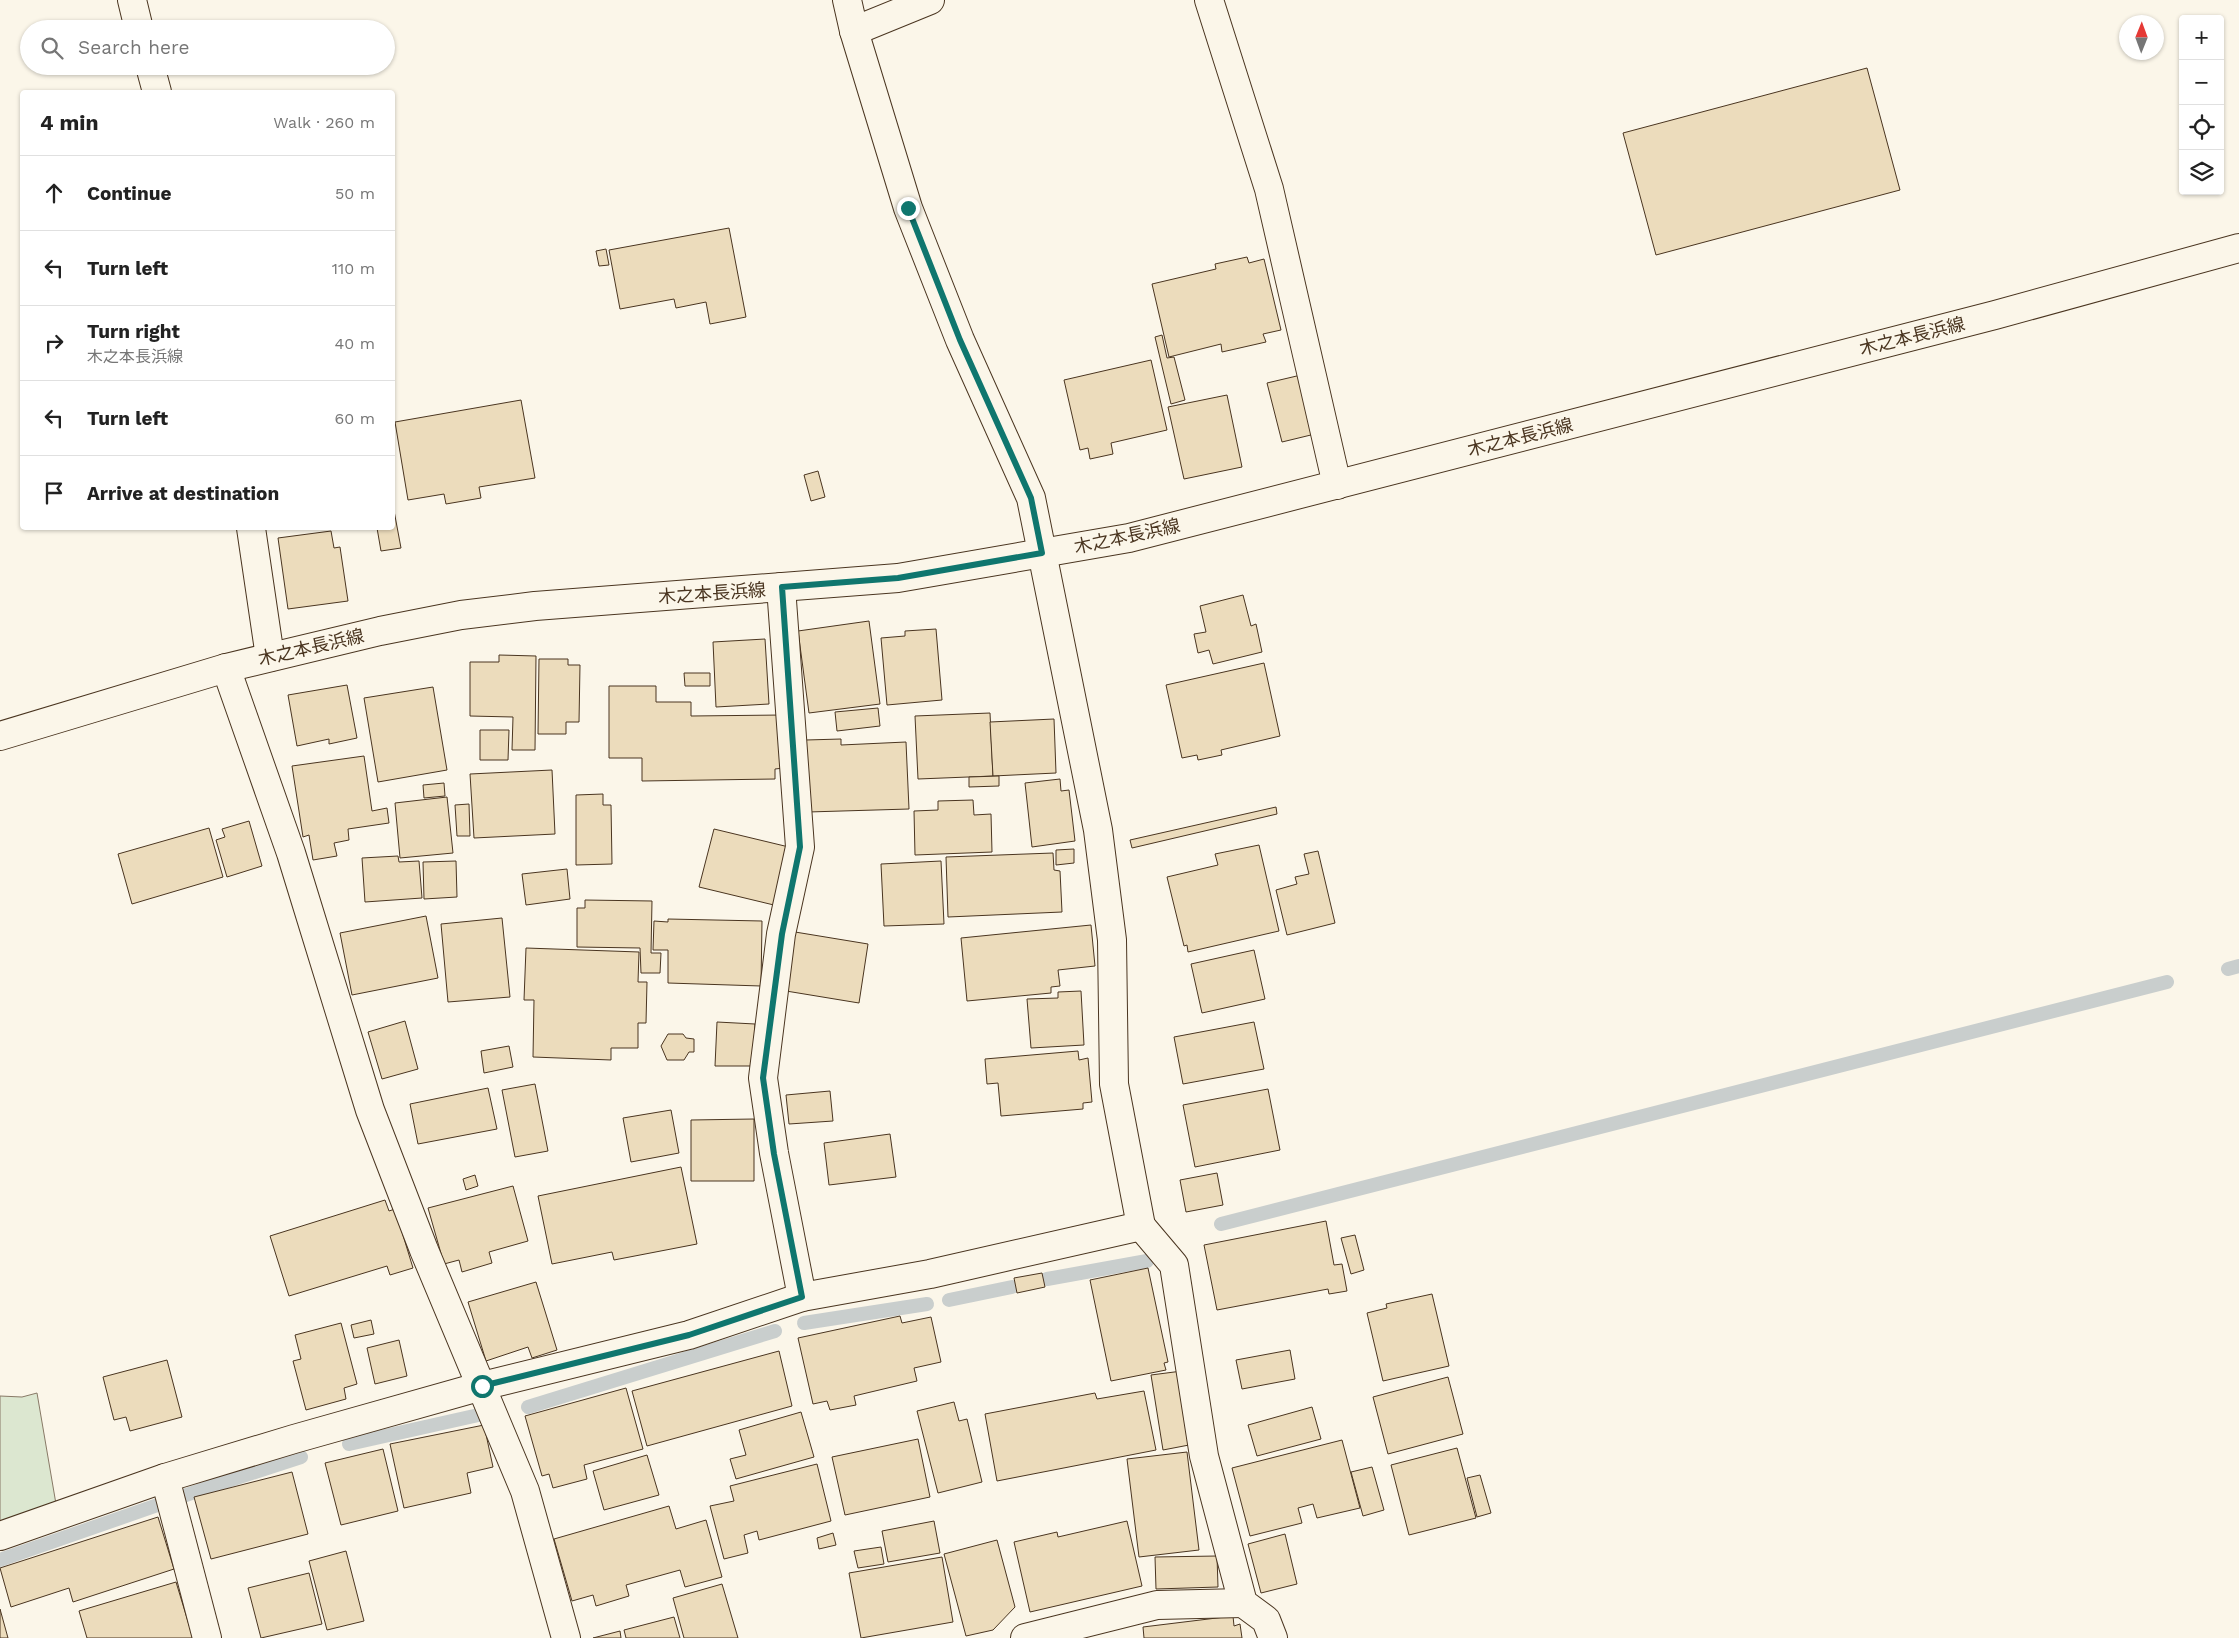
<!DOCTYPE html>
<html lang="en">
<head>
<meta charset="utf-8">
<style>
  body { margin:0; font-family:"Work Sans","Noto Sans JP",sans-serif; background:#f2f2f2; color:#222 }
  .controls { position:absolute; right:15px; top:15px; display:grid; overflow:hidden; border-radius:5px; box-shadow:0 1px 4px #0004 }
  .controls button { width:45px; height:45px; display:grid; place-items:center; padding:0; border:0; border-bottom:1px solid #e0e0e0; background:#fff; color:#222; font:25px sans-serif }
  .compass { position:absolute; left:2119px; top:15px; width:45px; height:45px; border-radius:50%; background:#fff; box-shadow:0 1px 4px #0004; rotate:1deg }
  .stop { position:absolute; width:15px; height:15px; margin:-11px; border:4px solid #0f766e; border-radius:50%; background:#fff }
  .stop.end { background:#0f766e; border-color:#fff; box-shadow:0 1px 5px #0008 }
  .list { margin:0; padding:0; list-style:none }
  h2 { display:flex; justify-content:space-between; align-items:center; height:65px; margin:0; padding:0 20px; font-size:21px }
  h2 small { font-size:16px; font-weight:400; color:#767676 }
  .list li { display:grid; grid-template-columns:32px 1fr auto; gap:15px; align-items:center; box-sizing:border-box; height:75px; padding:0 20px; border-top:1px solid #e0e0e0 }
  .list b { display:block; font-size:19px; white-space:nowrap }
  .list p { margin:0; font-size:16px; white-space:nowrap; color:#767676 }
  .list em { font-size:16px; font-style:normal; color:#767676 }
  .icon { flex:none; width:28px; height:28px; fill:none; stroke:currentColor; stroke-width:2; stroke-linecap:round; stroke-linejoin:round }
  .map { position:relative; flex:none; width:2239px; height:1638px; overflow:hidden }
  .search { position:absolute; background:#fff; box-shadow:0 1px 4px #0004; left:20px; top:20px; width:375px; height:55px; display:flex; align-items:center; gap:12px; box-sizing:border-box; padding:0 18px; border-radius:28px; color:#767676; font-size:19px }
  .panel { position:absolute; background:#fff; box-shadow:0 1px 4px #0004; left:20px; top:90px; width:375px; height:440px; border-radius:5px }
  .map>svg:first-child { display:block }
  .green { fill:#dce7d0; stroke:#887966 }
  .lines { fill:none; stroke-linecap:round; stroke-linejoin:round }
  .stream { stroke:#c9cecd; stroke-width:14 }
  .building { fill:#ecdcbc; stroke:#4a3520 }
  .minor-casing { stroke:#4a3520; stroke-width:30 }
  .major-casing { stroke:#4a3520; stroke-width:30 }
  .minor { stroke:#fbf6e9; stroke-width:28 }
  .major { stroke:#fbf6e9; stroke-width:28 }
  .route { stroke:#0f766e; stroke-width:6 }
  .labels { text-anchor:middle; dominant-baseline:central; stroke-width:4; stroke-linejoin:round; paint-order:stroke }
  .street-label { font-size:18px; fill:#4a3520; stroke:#fbf6e9 }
</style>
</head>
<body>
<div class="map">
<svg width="2239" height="1638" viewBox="0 0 2239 1638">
  <rect width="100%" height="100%" fill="#fbf6e9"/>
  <polygon class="green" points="37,1393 56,1504 0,1522 0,1396 22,1397"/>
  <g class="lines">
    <g class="stream">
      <polyline points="2228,969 2239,966"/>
      <polyline points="1221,1224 2167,982"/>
      <polyline points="1047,1279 1147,1261"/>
      <polyline points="949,1300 1012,1287"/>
      <polyline points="804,1323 927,1304"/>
      <polyline points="528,1407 775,1331"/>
      <polyline points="349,1444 483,1414"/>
      <polyline points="0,1560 212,1486 301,1457"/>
    </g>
  </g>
  <g class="building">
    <polygon points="1867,68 1900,190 1656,255 1623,133"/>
    <polygon points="729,228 746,317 710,324 706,302 676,308 674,299 620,309 609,250"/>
    <polygon points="606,249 609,265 599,266 596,251"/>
    <polygon points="1247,257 1249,263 1264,259 1281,330 1263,334 1266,342 1222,352 1221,344 1169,357 1152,284 1216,269 1215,264"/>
    <polygon points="1162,335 1167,358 1174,357 1185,400 1171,404 1155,337"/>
    <polygon points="1151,360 1167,430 1111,443 1113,454 1090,459 1088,448 1080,450 1064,380"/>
    <polygon points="1301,375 1315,434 1282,442 1267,383"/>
    <polygon points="1227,395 1242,467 1184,479 1168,407"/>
    <polygon points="521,400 535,478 479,487 481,498 446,504 444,494 408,500 395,422"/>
    <polygon points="818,471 825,497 811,501 804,475"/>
    <polygon points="392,500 401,548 381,551 377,528 392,528"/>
    <polygon points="331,531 334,548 340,547 348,601 288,609 278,538"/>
    <polygon points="1243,595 1251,626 1256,624 1262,652 1213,664 1209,650 1198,653 1194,634 1206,632 1200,606"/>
    <polygon points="869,621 880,704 809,713 798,631"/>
    <polygon points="936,629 942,700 887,705 881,638 905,636 905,631"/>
    <polygon points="765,639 769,704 716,707 713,642"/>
    <polygon points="499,655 536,656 535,750 512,750 513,717 470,716 470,662 499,662"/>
    <polygon points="539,659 568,659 568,665 580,665 579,722 566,722 566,734 538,734"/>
    <polygon points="1264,663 1280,736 1221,750 1222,755 1198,760 1197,755 1182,758 1166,685"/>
    <polygon points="684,673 710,673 710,686 685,686"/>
    <polygon points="347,685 357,738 329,744 329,739 297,746 288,695"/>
    <polygon points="609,686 656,686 656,702 691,702 691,716 783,715 784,768 775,769 775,779 642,781 642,758 609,758"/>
    <polygon points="433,687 447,770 378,782 364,698"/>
    <polygon points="878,708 880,726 837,731 835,712"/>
    <polygon points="990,713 993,776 918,779 915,716"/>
    <polygon points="1054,719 1056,773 993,776 990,722"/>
    <polygon points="480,730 509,730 508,760 480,760"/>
    <polygon points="841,739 841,745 906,742 909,809 808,812 806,740"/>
    <polygon points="364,756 372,811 387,808 389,823 348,829 349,840 334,843 337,856 313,860 309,835 303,837 292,766"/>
    <polygon points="552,770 555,834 474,838 470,774"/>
    <polygon points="999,776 999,786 969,787 969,777"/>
    <polygon points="1060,779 1061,791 1069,790 1075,841 1032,847 1025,783"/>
    <polygon points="444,783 445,796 424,798 423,785"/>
    <polygon points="603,794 603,805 611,805 612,864 576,865 576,795"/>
    <polygon points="447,797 453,853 400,858 395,803"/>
    <polygon points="973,800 974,815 991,814 992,852 915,855 914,811 938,810 938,801"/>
    <polygon points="469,804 470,836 457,836 455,805"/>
    <polygon points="1276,807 1277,814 1132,848 1130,840"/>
    <polygon points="249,821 262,866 227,877 216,840 225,837 222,829"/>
    <polygon points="209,828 223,877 132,904 118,854"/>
    <polygon points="714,829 793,848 778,906 699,887"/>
    <polygon points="1259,845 1279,931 1188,952 1187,945 1184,946 1167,877 1218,865 1215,854"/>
    <polygon points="1074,849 1074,863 1056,865 1056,850"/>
    <polygon points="1318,851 1335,923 1287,935 1276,890 1297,884 1295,877 1309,874 1304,854"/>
    <polygon points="1053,853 1054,870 1060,871 1062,912 948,917 946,857"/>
    <polygon points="398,856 399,862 419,861 422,898 365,902 362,858"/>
    <polygon points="456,861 457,897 424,899 423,862"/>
    <polygon points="941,861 944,924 884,926 881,864"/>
    <polygon points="567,869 570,899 526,905 522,874"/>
    <polygon points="585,900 652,901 651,953 661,953 660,973 641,973 640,948 577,947 577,908 585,908"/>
    <polygon points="426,916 438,978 352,995 340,933"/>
    <polygon points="502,918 510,997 448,1002 441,924"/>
    <polygon points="668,919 762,921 761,986 668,983 668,950 653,950 654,921 668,922"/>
    <polygon points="1091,925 1095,966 1058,970 1060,986 1051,987 1051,993 967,1001 961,938"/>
    <polygon points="789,931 868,944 859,1003 780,990"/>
    <polygon points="526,948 639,952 638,982 647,982 646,1023 638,1023 638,1048 611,1048 611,1060 533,1057 534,1000 524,1000"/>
    <polygon points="1254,950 1265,999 1202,1013 1191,964"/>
    <polygon points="1081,991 1084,1045 1031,1048 1027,999 1058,998 1058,992"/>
    <polygon points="405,1021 418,1069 382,1079 368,1032"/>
    <polygon points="717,1022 755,1024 753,1066 715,1066"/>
    <polygon points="1254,1022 1264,1069 1183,1084 1174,1037"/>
    <polygon points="668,1034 683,1034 686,1038 694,1039 694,1052 689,1052 684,1060 667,1060 661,1046"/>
    <polygon points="509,1046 513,1067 484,1073 481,1051"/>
    <polygon points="1078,1051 1079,1060 1088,1058 1092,1102 1083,1103 1083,1109 1001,1116 998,1083 987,1084 985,1059"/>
    <polygon points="535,1084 548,1151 515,1157 502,1090"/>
    <polygon points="488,1088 497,1129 418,1144 410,1104"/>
    <polygon points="1268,1089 1280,1150 1195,1167 1183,1105"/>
    <polygon points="830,1091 833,1121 789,1124 786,1095"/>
    <polygon points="671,1110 679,1153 631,1162 623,1118"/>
    <polygon points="754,1119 754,1181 691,1181 691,1120"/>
    <polygon points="890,1134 896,1177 829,1185 824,1143"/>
    <polygon points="681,1167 697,1244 614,1260 612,1252 552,1264 538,1196"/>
    <polygon points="1217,1173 1223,1205 1186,1212 1180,1180"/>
    <polygon points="475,1175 478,1186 466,1190 463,1179"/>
    <polygon points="513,1186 528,1241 489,1252 492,1263 462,1272 459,1260 444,1264 428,1208"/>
    <polygon points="385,1200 389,1211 395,1209 413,1268 390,1275 387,1266 289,1296 270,1236"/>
    <polygon points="1326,1221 1334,1265 1342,1264 1347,1291 1329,1294 1328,1289 1217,1310 1204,1245"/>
    <polygon points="1355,1235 1364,1270 1351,1274 1341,1238"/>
    <polygon points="1148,1268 1168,1362 1164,1363 1166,1370 1111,1381 1090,1280"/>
    <polygon points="1042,1273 1045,1287 1017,1293 1014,1278"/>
    <polygon points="536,1282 557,1350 532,1358 528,1347 486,1361 468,1302"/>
    <polygon points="1432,1294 1449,1366 1383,1381 1367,1313 1387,1308 1386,1304"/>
    <polygon points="900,1316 902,1323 931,1317 941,1362 914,1368 917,1381 854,1396 856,1405 830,1410 827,1401 813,1404 798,1338"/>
    <polygon points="371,1320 374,1334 354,1338 351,1325"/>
    <polygon points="341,1323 357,1384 344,1388 346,1399 306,1410 293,1361 301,1359 295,1335"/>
    <polygon points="399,1340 407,1376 375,1384 367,1348"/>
    <polygon points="1290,1350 1295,1379 1242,1389 1236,1360"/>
    <polygon points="779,1351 792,1406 647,1446 632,1391"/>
    <polygon points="167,1360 182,1417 130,1431 126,1417 114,1420 103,1377"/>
    <polygon points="1182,1371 1189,1445 1163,1450 1151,1375"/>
    <polygon points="1448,1377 1463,1434 1388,1454 1373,1397"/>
    <polygon points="626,1388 643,1449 584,1465 587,1479 553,1488 549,1474 542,1476 525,1416"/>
    <polygon points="1144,1391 1156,1450 997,1481 985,1414 1095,1393 1097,1399"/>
    <polygon points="954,1402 959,1421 967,1419 982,1482 938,1493 917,1411"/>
    <polygon points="1312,1407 1321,1439 1257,1456 1248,1425"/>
    <polygon points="801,1412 814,1457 736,1479 730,1459 746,1455 739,1430"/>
    <polygon points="484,1425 493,1467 467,1473 471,1493 404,1508 390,1444"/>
    <polygon points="918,1439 930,1497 845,1515 832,1457"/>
    <polygon points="1342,1440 1360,1508 1317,1518 1313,1504 1298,1508 1302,1523 1250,1536 1232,1468"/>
    <polygon points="1457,1448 1476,1518 1409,1535 1391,1465"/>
    <polygon points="383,1449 398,1511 341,1525 325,1463"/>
    <polygon points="1187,1452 1199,1550 1139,1557 1127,1459"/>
    <polygon points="647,1455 659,1495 604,1510 593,1471"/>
    <polygon points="817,1464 831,1521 759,1540 757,1531 744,1535 748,1553 724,1559 710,1506 734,1501 730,1486"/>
    <polygon points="1372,1467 1384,1510 1363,1516 1351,1472"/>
    <polygon points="292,1472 308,1534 211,1559 194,1497"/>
    <polygon points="1480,1475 1491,1513 1477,1517 1467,1478"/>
    <polygon points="669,1506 676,1529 706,1520 722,1577 685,1587 680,1570 626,1585 629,1596 596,1606 593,1595 572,1601 554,1539"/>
    <polygon points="158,1517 174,1569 73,1602 69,1588 11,1607 0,1568"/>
    <polygon points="934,1521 940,1553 888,1562 882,1531"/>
    <polygon points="1127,1521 1142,1586 1030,1612 1014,1542 1057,1532 1058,1537"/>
    <polygon points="833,1533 836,1545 819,1549 817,1538"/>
    <polygon points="1285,1534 1297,1584 1261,1593 1248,1544"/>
    <polygon points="997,1540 1015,1607 993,1630 966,1636 944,1554"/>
    <polygon points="881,1547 884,1564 858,1568 854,1551"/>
    <polygon points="346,1551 364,1621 327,1630 309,1561"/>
    <polygon points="1217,1556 1218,1587 1156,1589 1155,1557"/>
    <polygon points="942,1557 953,1622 861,1638 849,1573"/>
    <polygon points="309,1573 322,1624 261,1638 248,1588"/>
    <polygon points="176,1582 193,1638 87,1638 79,1611"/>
    <polygon points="722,1584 738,1638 684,1638 673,1598"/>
    <polygon points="0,1609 8,1638 0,1638"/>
    <polygon points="1233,1616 1234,1626 1240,1624 1242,1638 1144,1638 1143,1627"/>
    <polygon points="674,1617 680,1638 626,1638 624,1630"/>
    <polygon points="620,1631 621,1638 593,1638"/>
  </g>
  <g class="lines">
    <defs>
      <g id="minor">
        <polyline points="132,0 139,29"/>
        <polyline points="1209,0 1269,189 1337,485"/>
        <polyline points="854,31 930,0"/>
        <polyline points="150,66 157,92"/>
        <polyline points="251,528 270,657"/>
        <polyline points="781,587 800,847 781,934 763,1078 774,1153 802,1297"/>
        <polyline points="226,668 291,853 370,1110 424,1250 525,1491 566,1638"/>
        <polyline points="1141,1226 1174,1265 1204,1456 1243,1603 1266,1620 1273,1638"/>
        <polyline points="165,1478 207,1638"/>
        <polyline points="0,1536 165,1478 294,1439 482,1386 689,1335 802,1297 930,1274 1141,1226 1114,1084 1112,940 1098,830 1031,498 960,340 908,208 854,31 847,0"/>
        <polyline points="1025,1638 1157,1605 1243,1603"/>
      </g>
      <polyline id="major" points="0,736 226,668 380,631 461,615 535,606 898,578 1129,538 1995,315 2239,248"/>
    </defs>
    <use href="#minor" class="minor-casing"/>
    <use href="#major" class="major-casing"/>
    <use href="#minor" class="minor"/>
    <use href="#major" class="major"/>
  </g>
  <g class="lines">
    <polyline class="route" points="482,1386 689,1335 802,1297 774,1154 763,1078 782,934 800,847 782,587 898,578 1042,553 1031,498 960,340 908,208"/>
  </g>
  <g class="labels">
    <g class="street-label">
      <text transform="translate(1912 336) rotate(-14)">木之本長浜線</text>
      <text transform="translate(1520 437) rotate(-14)">木之本長浜線</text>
      <text transform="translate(1127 536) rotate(-12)">木之本長浜線</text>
      <text transform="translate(712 593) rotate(-4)">木之本長浜線</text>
      <text transform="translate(311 647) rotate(-13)">木之本長浜線</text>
    </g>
  </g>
</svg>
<div class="controls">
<button>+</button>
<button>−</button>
<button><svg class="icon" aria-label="locate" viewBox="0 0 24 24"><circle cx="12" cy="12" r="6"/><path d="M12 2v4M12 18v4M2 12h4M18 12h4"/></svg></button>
<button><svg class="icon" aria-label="layers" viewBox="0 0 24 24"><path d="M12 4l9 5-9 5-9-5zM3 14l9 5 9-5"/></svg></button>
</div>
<svg class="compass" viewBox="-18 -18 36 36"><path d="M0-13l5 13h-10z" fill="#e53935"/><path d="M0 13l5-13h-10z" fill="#767676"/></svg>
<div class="stop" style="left:482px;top:1386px"></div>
<div class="stop end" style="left:908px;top:208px"></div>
<div class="search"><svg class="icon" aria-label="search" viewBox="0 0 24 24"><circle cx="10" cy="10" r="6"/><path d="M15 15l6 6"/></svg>Search here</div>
<section class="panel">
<h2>4 min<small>Walk · 260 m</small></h2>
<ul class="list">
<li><svg class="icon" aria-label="ahead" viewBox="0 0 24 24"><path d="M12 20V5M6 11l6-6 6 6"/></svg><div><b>Continue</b></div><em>50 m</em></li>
<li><svg class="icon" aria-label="left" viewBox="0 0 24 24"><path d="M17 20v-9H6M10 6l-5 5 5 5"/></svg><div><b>Turn left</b></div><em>110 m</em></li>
<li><svg class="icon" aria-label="right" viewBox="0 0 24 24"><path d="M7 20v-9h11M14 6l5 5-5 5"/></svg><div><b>Turn right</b><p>木之本長浜線</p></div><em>40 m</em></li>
<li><svg class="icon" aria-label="left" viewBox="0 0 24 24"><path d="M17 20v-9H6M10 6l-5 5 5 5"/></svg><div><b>Turn left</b></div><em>60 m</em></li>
<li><svg class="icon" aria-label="arrive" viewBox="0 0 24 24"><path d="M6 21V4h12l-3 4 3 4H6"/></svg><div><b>Arrive at destination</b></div></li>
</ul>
</section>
</div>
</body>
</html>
